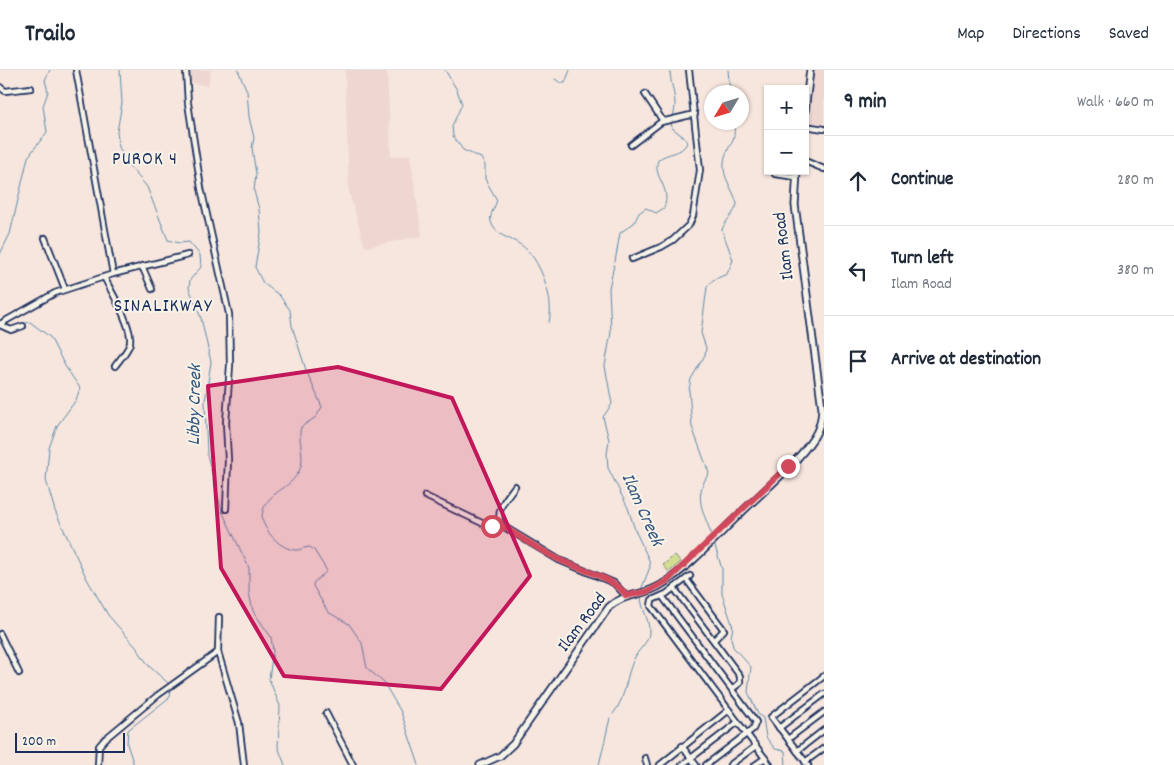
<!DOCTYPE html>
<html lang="en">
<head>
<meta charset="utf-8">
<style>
  body { margin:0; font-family:Dekko,sans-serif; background:#f2f2f3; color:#1f2937 }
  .controls { position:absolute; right:15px; top:15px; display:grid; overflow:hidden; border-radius:0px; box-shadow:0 1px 4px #0004 }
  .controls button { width:45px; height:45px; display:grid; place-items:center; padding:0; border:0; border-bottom:1px solid #e0e1e3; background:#fff; color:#1f2937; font:25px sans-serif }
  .compass { position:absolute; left:704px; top:15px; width:45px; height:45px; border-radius:50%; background:#fff; box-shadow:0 1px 4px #0004; rotate:232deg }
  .scale { position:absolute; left:15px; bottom:12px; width:110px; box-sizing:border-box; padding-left:5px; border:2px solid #1b2f5e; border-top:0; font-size:14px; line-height:18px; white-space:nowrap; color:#1b2f5e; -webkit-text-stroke:4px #f7f3e8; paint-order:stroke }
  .stop { position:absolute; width:15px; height:15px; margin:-11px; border:4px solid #d1495b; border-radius:50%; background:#fff }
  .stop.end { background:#d1495b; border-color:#fff; box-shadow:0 1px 5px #0008 }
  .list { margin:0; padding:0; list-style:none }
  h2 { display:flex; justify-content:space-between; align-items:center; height:65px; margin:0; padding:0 20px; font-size:21px }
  h2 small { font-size:16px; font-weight:400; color:#747a83 }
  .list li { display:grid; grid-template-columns:32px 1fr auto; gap:15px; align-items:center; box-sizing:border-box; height:90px; padding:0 20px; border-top:1px solid #e0e1e3 }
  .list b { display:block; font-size:19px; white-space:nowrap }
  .list p { margin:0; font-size:16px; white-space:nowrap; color:#747a83 }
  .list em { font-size:16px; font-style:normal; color:#747a83 }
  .icon { flex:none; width:28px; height:28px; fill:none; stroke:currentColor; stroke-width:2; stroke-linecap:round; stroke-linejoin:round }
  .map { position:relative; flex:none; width:824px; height:695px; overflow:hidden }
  header { display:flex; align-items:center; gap:30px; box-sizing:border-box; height:70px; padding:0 25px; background:#fff; border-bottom:1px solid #e0e1e3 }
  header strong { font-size:24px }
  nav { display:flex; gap:28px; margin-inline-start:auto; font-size:18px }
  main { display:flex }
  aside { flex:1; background:#fff }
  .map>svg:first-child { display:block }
  .built { fill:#eed6d1 }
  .green { fill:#d3de91; stroke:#778678 }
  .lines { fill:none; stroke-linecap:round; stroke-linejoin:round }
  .stream { stroke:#588bad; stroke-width:1 }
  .minor-casing { stroke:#1b2f5e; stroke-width:8 }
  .tertiary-casing { stroke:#1b2f5e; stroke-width:9 }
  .minor { stroke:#f7f3e8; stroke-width:4.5 }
  .tertiary { stroke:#f7f3e8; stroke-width:5.5 }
  .route { stroke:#d1495b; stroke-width:6 }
  .marked { fill:#c2185b; fill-opacity:0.2; stroke:#c2185b; stroke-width:4; stroke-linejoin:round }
  .labels { text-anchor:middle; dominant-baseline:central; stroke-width:4; stroke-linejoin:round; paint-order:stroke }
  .street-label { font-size:18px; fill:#1b2f5e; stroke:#f7f3e8 }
  .neighbourhood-label { font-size:19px; letter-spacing:1px; fill:#1b2f5e; stroke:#f7f3e8 }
  .water-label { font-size:19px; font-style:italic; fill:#34557f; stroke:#f7f3e8 }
  .quarter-label { font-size:20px; letter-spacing:1px; fill:#1b2f5e; stroke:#f7f3e8 }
</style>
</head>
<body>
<header>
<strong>Trailo</strong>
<nav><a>Map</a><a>Directions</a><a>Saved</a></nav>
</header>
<main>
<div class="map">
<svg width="824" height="695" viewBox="0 0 824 695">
  <rect width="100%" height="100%" fill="#f7e6dd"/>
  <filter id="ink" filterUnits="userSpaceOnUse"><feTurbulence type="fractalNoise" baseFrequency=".02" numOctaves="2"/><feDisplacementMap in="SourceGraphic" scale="10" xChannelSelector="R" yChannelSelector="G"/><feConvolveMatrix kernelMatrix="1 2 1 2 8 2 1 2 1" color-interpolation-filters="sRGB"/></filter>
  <g filter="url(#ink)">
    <g class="built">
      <polygon points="188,0 211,0 208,16 189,12"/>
      <polygon points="345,0 387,0 391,87 410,85 422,166 365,177 349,122"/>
      <polygon points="814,0 824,0 824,57 806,55"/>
    </g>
    <polygon class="green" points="675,485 681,492 669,502 663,495"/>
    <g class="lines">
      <g class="stream">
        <polyline points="120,0 122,33 117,62 119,77 126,92 147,117 168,170 179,173 189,172 200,185 201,197 190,210 189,218 201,248 211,292 205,332 207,385 222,441 249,498 249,523 253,541 271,567 273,581 269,609 280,636 278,677 285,695"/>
        <path d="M238,0L247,21L249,47L254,68L252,78L256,104L254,121L259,139L261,162L255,197L263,213L279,225L290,240L292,256L306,300L322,337L316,347L301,357C297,372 307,388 298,403C287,422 262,423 262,449C266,463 282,481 298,480C302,479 306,477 310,477L314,480L327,501L314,512L313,516L328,542L349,554L362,573L367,598L384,613L401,642L419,695"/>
        <path d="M445,0L457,20L462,34L452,56L453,66L463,80L481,88L485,95V109L497,130C495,138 489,144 491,152C496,167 510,167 521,175C540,187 555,230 549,252"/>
        <path d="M670,0C670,17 679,29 673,47"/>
        <polyline points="728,0 730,22"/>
        <polyline points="555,9 561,13 565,13 570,0"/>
        <polyline points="0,184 10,164 28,87 47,62 43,36 48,22 45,10 50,0"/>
        <path d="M615,192L620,163L634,153L639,143L646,138L656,143L664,138C672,116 652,108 658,90C667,82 681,85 687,73L685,68L672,58L671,52"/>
        <polyline points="614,195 609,218 611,262 605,296 612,334 603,347 609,370 607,384 608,398 628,438 635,460 649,490 650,497 641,520"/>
        <polyline points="0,249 1,251"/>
        <polyline points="4,254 11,257 30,252 50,267 65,296 80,318 76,330 57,356 49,378 46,410 55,441 87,509 108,545 136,577 149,596 169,614"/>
        <path d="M712,467C704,440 692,429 709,403L692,357L689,320L691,309L705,285L706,278L701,263L707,217L713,210L727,204L733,190L722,160C725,150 735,144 737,134C734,120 722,108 724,93C725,76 739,72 733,52"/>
        <polyline points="714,473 722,499 722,524 733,557 731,567 733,577 751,597 748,622 758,644 763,648 766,667 775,679 785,681 786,695"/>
        <path d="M613,644C627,627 625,606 635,587C640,577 650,572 649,560C649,548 641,539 641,526"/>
        <polyline points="134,695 127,674 128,660 170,627 171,618"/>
        <polyline points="599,695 610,648"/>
      </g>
      <defs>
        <g id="minor">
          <polyline points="76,0 113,204"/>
          <polyline points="186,0 188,33 201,118 229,244 230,295 226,353 228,390 226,439"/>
          <polyline points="0,17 5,21 31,18"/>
          <polyline points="645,24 663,51"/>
          <polyline points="805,56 824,59"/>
          <polyline points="631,75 661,52 695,44"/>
          <polyline points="805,91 824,99"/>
          <polyline points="775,104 796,107"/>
          <polyline points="45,168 65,219"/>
          <polyline points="632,189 661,177 673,170 689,155 693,146 700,100 689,0"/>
          <polyline points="142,196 152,219"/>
          <path d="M104,207C111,221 133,257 130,273C128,281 120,289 115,296"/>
          <polyline points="0,254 55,223 113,204 188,185"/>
          <polyline points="0,255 11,260 23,256"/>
          <path d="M515,416C506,429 495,439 501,455L559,490L614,513L626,526"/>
          <polyline points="425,426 484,454 501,455"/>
          <polyline points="690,506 666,524 652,530 651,536 770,695"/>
          <polyline points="686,509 724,560 714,570"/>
          <polyline points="674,518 740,606 740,613 732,619"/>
          <polyline points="662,526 756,652 753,659 706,695"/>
          <polyline points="219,547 218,582 239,653 244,695"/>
          <polyline points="0,564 19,603"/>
          <polyline points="326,643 353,695"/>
          <polyline points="779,658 824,624"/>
          <polyline points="788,669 824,642"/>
          <polyline points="682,676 696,695"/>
          <polyline points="797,681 824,660"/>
          <polyline points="645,688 647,695"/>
          <polyline points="805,692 824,678"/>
          <polyline points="98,695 99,676 105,669 158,625 218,582"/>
          <polyline points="660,695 729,640"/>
          <polyline points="682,695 738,652"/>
          <polyline points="730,695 756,676"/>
          <polyline points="755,695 765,688"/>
          <polyline points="808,695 771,647 824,606"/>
        </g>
        <g id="tertiary">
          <polyline points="805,41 810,0"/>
          <path d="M480,695L500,686L513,674L609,537C624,523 644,526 661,515C689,498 716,467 740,444C764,420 795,396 814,367C819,359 822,349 822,338L795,135L797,101"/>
        </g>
      </defs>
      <use href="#minor" class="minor-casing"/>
      <use href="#tertiary" class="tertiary-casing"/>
      <use href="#minor" class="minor"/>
      <use href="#tertiary" class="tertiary"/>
    </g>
  </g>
  <g class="lines" filter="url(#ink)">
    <path class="route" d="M492,456L501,455C520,467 538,479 558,489C577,499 617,508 626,526L649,521L667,511L788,396"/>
  </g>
  <path class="marked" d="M338,297L452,328L530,506L441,619L284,606L221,498L208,316Z"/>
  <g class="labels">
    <g class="street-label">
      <text transform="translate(785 176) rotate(-97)">Ilam Road</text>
      <text transform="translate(583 553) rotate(-53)">Ilam Road</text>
    </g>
    <g class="neighbourhood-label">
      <text x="145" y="90">PUROK 4</text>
    </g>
    <g class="water-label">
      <text transform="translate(196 335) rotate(-89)">Libby Creek</text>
      <text transform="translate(641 440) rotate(66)">Ilam Creek</text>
    </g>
    <g class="quarter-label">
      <text x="163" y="237">SINALIKWAY</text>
    </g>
  </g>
</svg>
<div class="controls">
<button>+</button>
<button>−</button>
</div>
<svg class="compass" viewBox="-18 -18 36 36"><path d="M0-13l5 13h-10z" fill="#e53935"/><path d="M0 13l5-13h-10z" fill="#747a83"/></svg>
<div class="scale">200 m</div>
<div class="stop" style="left:492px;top:456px"></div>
<div class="stop end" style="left:788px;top:396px"></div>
</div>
<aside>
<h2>9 min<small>Walk · 660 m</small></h2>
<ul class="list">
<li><svg class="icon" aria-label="ahead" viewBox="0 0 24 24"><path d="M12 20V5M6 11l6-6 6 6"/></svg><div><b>Continue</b></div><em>280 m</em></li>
<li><svg class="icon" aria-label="left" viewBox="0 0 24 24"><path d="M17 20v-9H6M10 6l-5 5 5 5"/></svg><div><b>Turn left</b><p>Ilam Road</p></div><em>380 m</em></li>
<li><svg class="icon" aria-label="arrive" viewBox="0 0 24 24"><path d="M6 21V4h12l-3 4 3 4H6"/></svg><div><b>Arrive at destination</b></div></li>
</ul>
</aside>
</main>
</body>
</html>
